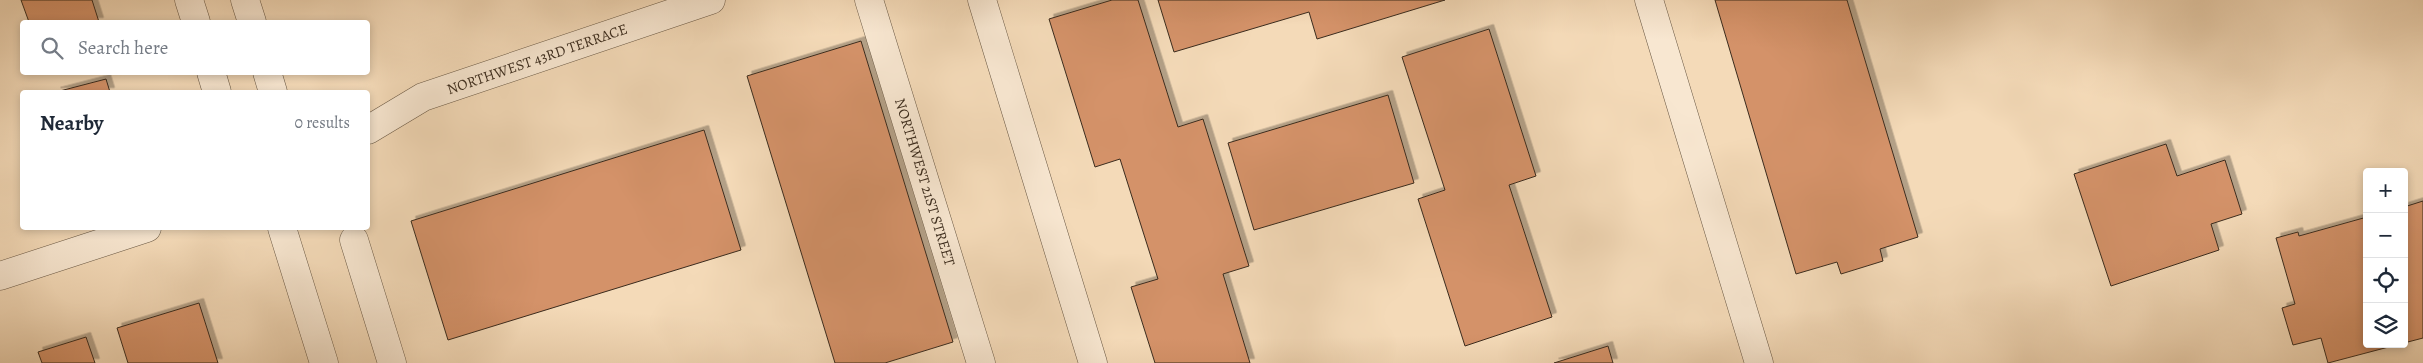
<!DOCTYPE html>
<html lang="en">
<head>
<meta charset="utf-8">
<style>
  body { margin:0; font-family:Alegreya,serif; background:#f6f6f7; color:#1f2937 }
  .controls { position:absolute; right:15px; bottom:15px; display:grid; overflow:hidden; border-radius:5px; box-shadow:0 2px 8px #0003 }
  .controls button { width:45px; height:45px; display:grid; place-items:center; padding:0; border:0; border-bottom:1px solid #e0e1e3; background:#fff; color:#1f2937; font:25px sans-serif }
  .list { margin:0; padding:0; list-style:none }
  h2 { display:flex; justify-content:space-between; align-items:center; height:65px; margin:0; padding:0 20px; font-size:21px }
  h2 small { font-size:16px; font-weight:400; color:#747a83 }
  .icon { flex:none; width:28px; height:28px; fill:none; stroke:currentColor; stroke-width:2; stroke-linecap:round; stroke-linejoin:round }
  .map { position:relative; flex:none; width:2423px; height:363px; overflow:hidden }
  .search { position:absolute; background:#fff; box-shadow:0 2px 8px #0003; left:20px; top:20px; width:350px; height:55px; display:flex; align-items:center; gap:12px; box-sizing:border-box; padding:0 18px; border-radius:5px; color:#747a83; font-size:19px }
  .panel { position:absolute; background:#fff; box-shadow:0 2px 8px #0003; left:20px; top:90px; width:350px; height:140px; border-radius:5px }
  .map>svg:first-child { display:block }
  .building { fill:#d49269; stroke:#3b2c1e; filter:url(#shadow) }
  .lines { fill:none; stroke-linecap:round; stroke-linejoin:round }
  .minor-casing { stroke:#695844; stroke-width:29 }
  .minor { stroke:#f8e7d1; stroke-width:28 }
  .labels { text-anchor:middle; dominant-baseline:central; stroke-width:4.5; stroke-linejoin:round; paint-order:stroke }
  .street-label { font-size:15px; fill:#3b2c1e; stroke:#f8e7d1 }
</style>
</head>
<body>
<div class="map">
<svg width="2423" height="363" viewBox="0 0 2423 363">
  <defs>
    <filter id="shadow"><feDropShadow dx="4.5" dy="-4.5" stdDeviation="0" flood-color="#0004"/></filter>
  </defs>
  <rect width="100%" height="100%" fill="#f4dab8"/>
  <filter id="stains"><feTurbulence type="fractalNoise" baseFrequency=".004" numOctaves="4"/><feColorMatrix values="0 0 0 0 .2 0 0 0 0 .09 0 0 0 0 .02 0 0 0 .5 -.17"/></filter>
  <radialGradient id="worn" r=".72"><stop offset=".6" stop-color="#630" stop-opacity="0"/><stop offset="1" stop-color="#630" stop-opacity=".3"/></radialGradient>
  <g class="building">
    <polygon points="21,0 92,0 99,22 29,22"/>
    <polygon points="1112,0 1138,0 1178,127 1203,119 1249,266 1223,274 1250,363 1155,363 1131,287 1158,279 1120,159 1095,167 1049,19"/>
    <polygon points="1158,0 1445,0 1317,39 1309,12 1174,52"/>
    <polygon points="1715,0 1847,0 1918,237 1880,249 1883,261 1841,274 1837,262 1796,274"/>
    <polygon points="1489,29 1536,176 1509,185 1552,317 1465,346 1418,199 1445,190 1402,57"/>
    <polygon points="861,41 953,342 885,363 835,363 747,76"/>
    <polygon points="106,79 110,92 56,92"/>
    <polygon points="1388,95 1414,183 1254,230 1228,143"/>
    <polygon points="704,130 741,250 448,340 411,221"/>
    <polygon points="2166,144 2177,176 2225,160 2242,214 2211,224 2219,250 2111,286 2074,174"/>
    <polygon points="2423,201 2423,338 2404,343 2404,207"/>
    <polygon points="2367,217 2367,344 2400,344 2328,363 2321,338 2293,345 2282,308 2295,304 2276,238 2298,232 2299,236"/>
    <polygon points="199,303 218,363 128,363 117,328"/>
    <polygon points="86,337 95,363 42,363 38,352"/>
    <polygon points="1608,346 1613,363 1554,363"/>
  </g>
  <g class="lines">
    <defs>
      <g id="minor">
        <polyline points="189,0 196,22"/>
        <polyline points="245,0 252,22"/>
        <polyline points="869,0 981,363"/>
        <polyline points="982,0 1093,363"/>
        <polyline points="1649,0 1759,363"/>
        <polyline points="211,72 217,92"/>
        <polyline points="267,72 273,92"/>
        <polyline points="368,130 423,97 711,0"/>
        <polyline points="282,228 324,363"/>
        <polyline points="354,240 392,363"/>
        <polyline points="0,276 147,228"/>
      </g>
    </defs>
    <use href="#minor" class="minor-casing"/>
    <use href="#minor" class="minor"/>
  </g>
  <g class="labels">
    <g class="street-label">
      <text transform="translate(537 59) rotate(-19)">NORTHWEST 43RD TERRACE</text>
      <text transform="translate(925 182) rotate(73)">NORTHWEST 21ST STREET</text>
    </g>
  </g>
  <rect width="100%" height="100%" filter="url(#stains)"/>
  <rect width="100%" height="100%" fill="url(#worn)"/>
</svg>
<div class="controls">
<button>+</button>
<button>−</button>
<button><svg class="icon" aria-label="locate" viewBox="0 0 24 24"><circle cx="12" cy="12" r="6"/><path d="M12 2v4M12 18v4M2 12h4M18 12h4"/></svg></button>
<button><svg class="icon" aria-label="layers" viewBox="0 0 24 24"><path d="M12 4l9 5-9 5-9-5zM3 14l9 5 9-5"/></svg></button>
</div>
<div class="search"><svg class="icon" aria-label="search" viewBox="0 0 24 24"><circle cx="10" cy="10" r="6"/><path d="M15 15l6 6"/></svg>Search here</div>
<section class="panel">
<h2>Nearby<small>0 results</small></h2>
<ul class="list">
</ul>
</section>
</div>
</body>
</html>
